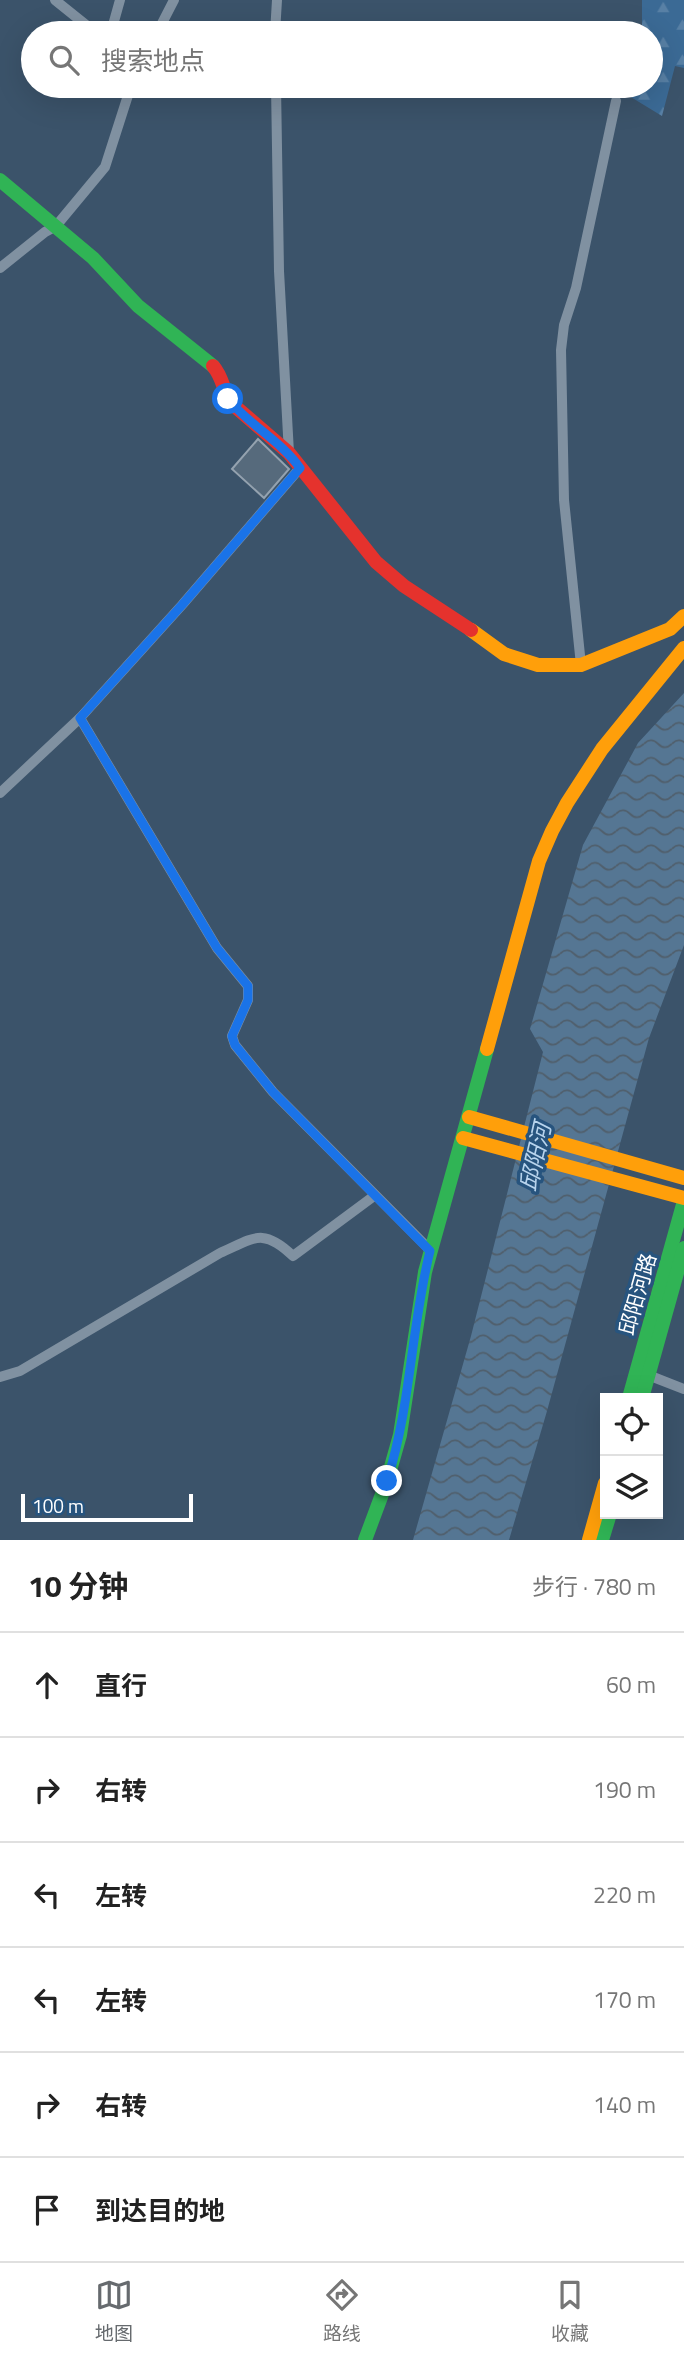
<!DOCTYPE html>
<html lang="zh">
<head>
<meta charset="utf-8">
<style>
  body { margin:0; font-family:"Titillium Web","Noto Sans SC",sans-serif; background:#f2f2f2; color:#222 }
  .controls { position:absolute; right:21px; bottom:21px; display:grid; overflow:hidden; border-radius:0px; box-shadow:0 7px 28px #0002 }
  .controls button { width:63px; height:63px; display:grid; place-items:center; padding:0; border:0; border-bottom:2px solid #e0e0e0; background:#fff; color:#222; font:35px sans-serif }
  .scale { position:absolute; left:21px; bottom:18px; width:172px; box-sizing:border-box; padding-left:7px; border:4px solid #fff; border-top:0; font-size:19px; line-height:24px; white-space:nowrap; color:#fff; -webkit-text-stroke:5px #27547e; paint-order:stroke }
  .stop { position:absolute; width:21px; height:21px; margin:-16px; border:5px solid #1a73e8; border-radius:50%; background:#fff }
  .stop.end { background:#1a73e8; border-color:#fff; box-shadow:0 2px 7px #0008 }
  .list { margin:0; padding:0; list-style:none }
  h2 { display:flex; justify-content:space-between; align-items:center; height:91px; margin:0; padding:0 28px; font-size:30px }
  h2 small { font-size:23px; font-weight:400; color:#767676 }
  .list li { display:grid; grid-template-columns:46px 1fr auto; gap:21px; align-items:center; box-sizing:border-box; height:105px; padding:0 28px; border-top:2px solid #e0e0e0 }
  .list b { display:block; font-size:26px; white-space:nowrap }
  .list em { font-size:23px; font-style:normal; color:#767676 }
  .icon { flex:none; width:38px; height:38px; fill:none; stroke:currentColor; stroke-width:2; stroke-linecap:round; stroke-linejoin:round }
  .map { position:relative; flex:none; width:684px; height:1540px; overflow:hidden }
  .search { position:absolute; background:#fff; box-shadow:0 7px 28px #0002; left:21px; right:21px; top:21px; height:77px; display:flex; align-items:center; gap:18px; box-sizing:border-box; padding:0 24px; border-radius:38px; color:#767676; font-size:26px }
  .sheet { height:721px; background:#fff }
  nav { display:flex; justify-content:space-around; align-items:center; box-sizing:border-box; height:98px; border-top:2px solid #e0e0e0; background:#fff; font-size:19px; color:#767676 }
  nav a { display:grid; justify-items:center; gap:4px }
  nav .on { color:#666a6e }
  .map>svg:first-child { display:block }
  .forest { fill:url(#forest-firs) }
  .water { fill:url(#water-waves) }
  .building { fill:#566a7c; stroke:#94a2af; stroke-width:2 }
  .lines { fill:none; stroke-linecap:round; stroke-linejoin:round }
  .street { stroke:#8091a1; stroke-width:10 }
  .fast { stroke:#30b455; stroke-width:14 }
  .slow { stroke:#ff9f0a; stroke-width:14 }
  .jam { stroke:#e5322d; stroke-width:14 }
  .route { stroke:#1a73e8; stroke-width:9 }
  .labels { text-anchor:middle; dominant-baseline:central; stroke-width:7; stroke-linejoin:round; paint-order:stroke }
  .street-label { font-size:21px; fill:#fff; stroke:#27547e }
  .water-label { font-size:23px; font-style:italic; fill:#b8d4ed; stroke:#27547e }
</style>
</head>
<body>
<div class="map">
<svg width="684" height="1540" viewBox="0 0 684 1540">
  <defs>
    <pattern id="forest-firs" width="22" height="20" patternUnits="userSpaceOnUse" patternTransform="scale(1.75)"><rect width="22" height="20" fill="#3b6a95"/><path d="M5 1l3.5 6h-7zM16 11l3.5 6h-7z" fill="#5880a5"/></pattern>
    <pattern id="water-waves" width="16" height="10" patternUnits="userSpaceOnUse" patternTransform="scale(1.75)"><rect width="16" height="10" fill="#557693"/><path d="M0 5q4-4 8 0t8 0" fill="none" stroke="#505f6c"/></pattern>
  </defs>
  <rect width="100%" height="100%" fill="#3b536a"/>
  <polygon class="forest" points="642,0 684,0 684,68 675,66 662,116 621,91 624,86 651,86 651,33 642,33"/>
  <polygon class="water" points="684,693 684,945 649,1038 547,1411 509,1540 413,1540 471,1336 543,1052 530,1029 583,845 638,743"/>
  <polygon class="building" points="258,439 289,469 264,498 232,469"/>
  <g class="lines">
    <g class="street">
      <polyline points="55,0 96,33"/>
      <polyline points="102,33 113,25 120,0"/>
      <polyline points="157,33 174,0"/>
      <polyline points="275,33 277,0"/>
      <polyline points="276,86 279,271 289,453"/>
      <polyline points="0,268 45,232 56,226 105,167 131,86"/>
      <polyline points="581,665 564,500 561,350 564,325 576,288 616,101"/>
      <polyline points="80,718 217,948 248,986 248,1000 232,1036 235,1045 273,1092 431,1251"/>
      <polyline points="0,793 80,718 182,605 300,468"/>
      <polyline points="648,1375 684,1389"/>
      <path d="M0,1377L20,1371L220,1253C254,1238 263,1227 293,1256L374,1196"/>
    </g>
    <g class="fast">
      <polyline points="0,180 93,258 138,306 213,366"/>
      <polyline points="629,1398 684,1201"/>
      <polyline points="642,1398 684,1248"/>
      <polyline points="365,1540 387,1481 400,1435 425,1272 487,1049"/>
      <polyline points="602,1540 610,1514"/>
    </g>
    <g class="slow">
      <polyline points="471,630 504,654 538,665 581,665 670,629 684,616"/>
      <polyline points="487,1049 539,861 552,831 567,803 602,749 684,648"/>
      <polyline points="469,1117 684,1178"/>
      <polyline points="463,1138 684,1198"/>
      <polyline points="589,1540 605,1483"/>
    </g>
    <path class="jam" d="M213,366C223,377 223,391 231,403L289,453L376,562L404,586L471,630"/>
  </g>
  <g class="lines">
    <path class="route" d="M228,399C249,425 280,440 300,468L182,605L80,718L217,948L248,986V1000L232,1036L235,1045L273,1092L430,1251C411,1327 411,1406 387,1481"/>
  </g>
  <g class="labels">
    <g class="street-label">
      <text transform="translate(637 1294) rotate(-74)">邱阳河路</text>
    </g>
    <g class="water-label">
      <text transform="translate(535 1157) rotate(-77)">邱阳河</text>
    </g>
  </g>
</svg>
<div class="controls">
<button><svg class="icon" aria-label="locate" viewBox="0 0 24 24"><circle cx="12" cy="12" r="6"/><path d="M12 2v4M12 18v4M2 12h4M18 12h4"/></svg></button>
<button><svg class="icon" aria-label="layers" viewBox="0 0 24 24"><path d="M12 4l9 5-9 5-9-5zM3 14l9 5 9-5"/></svg></button>
</div>
<div class="scale">100 m</div>
<div class="stop" style="left:228px;top:399px"></div>
<div class="stop end" style="left:387px;top:1481px"></div>
<div class="search"><svg class="icon" aria-label="search" viewBox="0 0 24 24"><circle cx="10" cy="10" r="6"/><path d="M15 15l6 6"/></svg>搜索地点</div>
</div>
<section class="sheet">
<h2>10 分钟<small>步行 · 780 m</small></h2>
<ul class="list">
<li><svg class="icon" aria-label="ahead" viewBox="0 0 24 24"><path d="M12 20V5M6 11l6-6 6 6"/></svg><div><b>直行</b></div><em>60 m</em></li>
<li><svg class="icon" aria-label="right" viewBox="0 0 24 24"><path d="M7 20v-9h11M14 6l5 5-5 5"/></svg><div><b>右转</b></div><em>190 m</em></li>
<li><svg class="icon" aria-label="left" viewBox="0 0 24 24"><path d="M17 20v-9H6M10 6l-5 5 5 5"/></svg><div><b>左转</b></div><em>220 m</em></li>
<li><svg class="icon" aria-label="left" viewBox="0 0 24 24"><path d="M17 20v-9H6M10 6l-5 5 5 5"/></svg><div><b>左转</b></div><em>170 m</em></li>
<li><svg class="icon" aria-label="right" viewBox="0 0 24 24"><path d="M7 20v-9h11M14 6l5 5-5 5"/></svg><div><b>右转</b></div><em>140 m</em></li>
<li><svg class="icon" aria-label="arrive" viewBox="0 0 24 24"><path d="M6 21V4h12l-3 4 3 4H6"/></svg><div><b>到达目的地</b></div></li>
</ul>
</section>
<nav>
<a class="on"><svg class="icon" aria-label="map" viewBox="0 0 24 24"><path d="M3 6l6-2 6 2 6-2v14l-6 2-6-2-6 2zM9 4v14M15 6v14"/></svg>地图</a>
<a><svg class="icon" aria-label="directions" viewBox="0 0 24 24"><path d="M12 3l9 9-9 9-9-9zM9 14v-3h6M13 9l2 2-2 2"/></svg>路线</a>
<a><svg class="icon" aria-label="saved" viewBox="0 0 24 24"><path d="M7 4h10v16l-5-4-5 4z"/></svg>收藏</a>
</nav>
</body>
</html>
